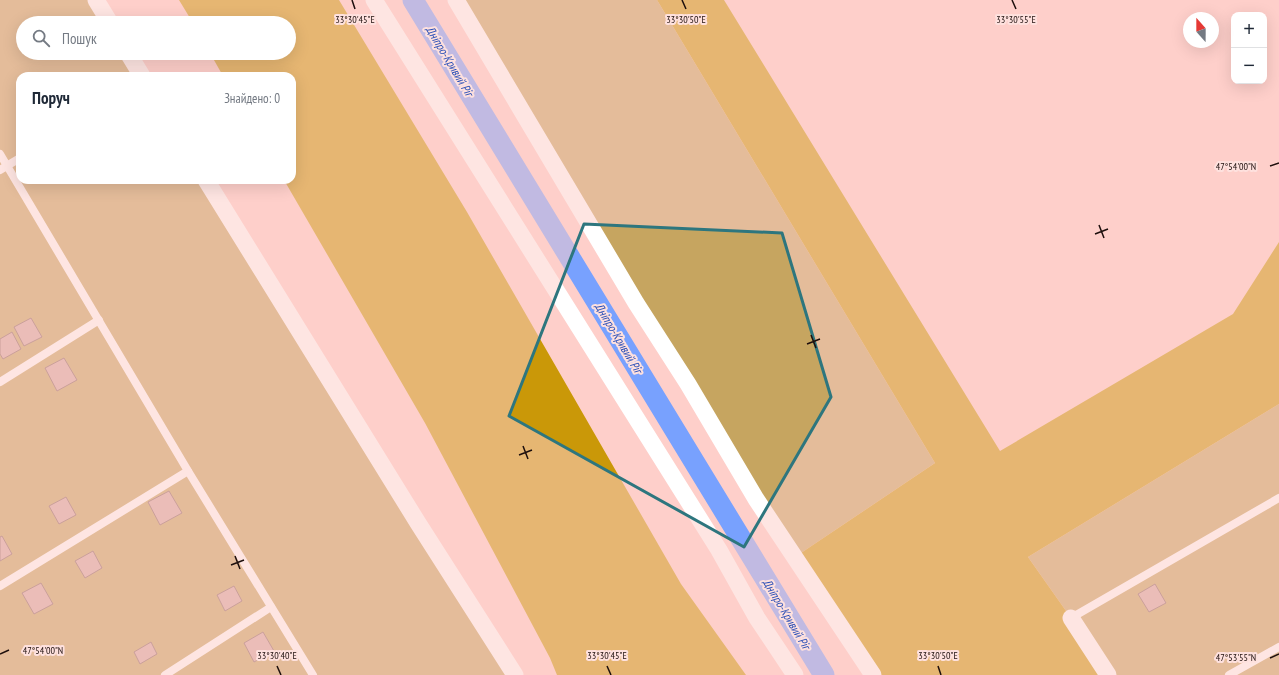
<!DOCTYPE html>
<html lang="uk">
<head>
<meta charset="utf-8">
<style>
  body { margin:0; font-family:"PT Sans Narrow",sans-serif; background:#f6f6f7; color:#1f2937 }
  .controls { position:absolute; right:12px; top:12px; display:grid; overflow:hidden; border-radius:8px; box-shadow:0 4px 16px #0002 }
  .controls button { width:36px; height:36px; display:grid; place-items:center; padding:0; border:0; border-bottom:1px solid #e0e1e3; background:#fff; color:#1f2937; font:20px sans-serif }
  .compass { position:absolute; left:1183px; top:12px; width:36px; height:36px; border-radius:50%; background:#fff; box-shadow:0 4px 16px #0002; rotate:339deg }
  .list { margin:0; padding:0; list-style:none }
  h2 { display:flex; justify-content:space-between; align-items:center; height:52px; margin:0; padding:0 16px; font-size:17px }
  h2 small { font-size:13px; font-weight:400; color:#747a83 }
  .icon { flex:none; width:22px; height:22px; fill:none; stroke:currentColor; stroke-width:2; stroke-linecap:round; stroke-linejoin:round }
  .map { position:relative; flex:none; width:1279px; height:675px; overflow:hidden }
  .search { position:absolute; background:#fff; box-shadow:0 4px 16px #0002; left:16px; top:16px; width:280px; height:44px; display:flex; align-items:center; gap:10px; box-sizing:border-box; padding:0 14px; border-radius:22px; color:#747a83; font-size:15px }
  .panel { position:absolute; background:#fff; box-shadow:0 4px 16px #0002; left:16px; top:72px; width:280px; height:112px; border-radius:12px }
  .map>svg:first-child { display:block }
  .green { fill:#c6a560 }
  .forest { fill:#ca9808 }
  .lines { fill:none; stroke-linecap:round; stroke-linejoin:round }
  .canal { stroke:#78a1fe; stroke-width:21 }
  .building { fill:#d4a7a3; stroke:#8d6561 }
  .service { stroke:#fff; stroke-width:8 }
  .minor { stroke:#fff; stroke-width:17 }
  .marked { fill:none; stroke:#2d767e; stroke-width:3; stroke-linejoin:round }
  .ticks { fill:none; stroke:#1e0f0d; stroke-width:1.5 }
  .labels { text-anchor:middle; dominant-baseline:central; stroke-width:4; stroke-linejoin:round; paint-order:stroke }
  .water-label { font-size:12px; font-style:italic; fill:#264cb6; stroke:#fee1de }
  .ticks-label { font-size:10px; text-anchor:middle; fill:#1e0f0d; stroke:#fee1de; stroke-width:4; stroke-linejoin:round; paint-order:stroke }
</style>
</head>
<body>
<div class="map">
<svg width="1279" height="675" viewBox="0 0 1279 675">
  <rect width="100%" height="100%" fill="#fecfca"/>
  <g class="green">
    <polygon points="0,0 96,0 110,23 23,23 23,53 128,53 142,76 20,76 20,180 206,180 515,675 0,675"/>
    <polygon points="456,0 657,0 935,463 795,557"/>
    <polygon points="1279,404 1279,675 1108,675 1071,618 1028,557"/>
  </g>
  <g class="forest">
    <polygon points="179,0 339,0 467,212 681,584 746,675 557,675 550,658 425,423 284,180 292,180 292,76 223,76 210,53 289,53 289,23 193,23"/>
    <polygon points="657,0 724,0 1000,451 1233,314 1279,242 1279,404 1028,557 1071,618 1108,675 873,675 795,557 935,463"/>
  </g>
  <g class="lines">
    <polyline class="canal" points="413,0 824,675"/>
  </g>
  <g class="building">
    <polygon points="31,318 42,337 24,346 14,327"/>
    <polygon points="12,332 21,349 3,359 0,354 0,339"/>
    <polygon points="64,358 77,380 57,391 45,368"/>
    <polygon points="169,491 182,513 160,525 148,502"/>
    <polygon points="66,497 76,515 59,524 49,506"/>
    <polygon points="2,536 12,554 0,561 0,537"/>
    <polygon points="93,551 102,568 85,578 75,561"/>
    <polygon points="41,583 53,604 34,614 22,593"/>
    <polygon points="1155,584 1166,603 1149,612 1138,594"/>
    <polygon points="234,586 242,601 225,611 217,595"/>
    <polygon points="263,632 274,651 254,662 244,643"/>
    <polygon points="151,642 157,654 140,664 134,652"/>
  </g>
  <g class="lines">
    <g class="service">
      <polyline points="0,154 188,471 313,675"/>
      <polyline points="0,170 20,158"/>
      <polyline points="0,382 99,320"/>
      <polyline points="0,586 188,471"/>
      <polyline points="1071,618 1279,498"/>
      <polyline points="165,675 271,607"/>
      <polyline points="1229,675 1279,647"/>
    </g>
    <g class="minor">
      <polyline points="96,0 110,23"/>
      <polyline points="374,0 719,550 757,618 795,675"/>
      <polyline points="456,0 636,303 688,384 756,499 873,675"/>
      <polyline points="128,53 142,76"/>
      <polyline points="206,180 418,523 515,675"/>
      <polyline points="1071,618 1108,675"/>
    </g>
  </g>
  <path d="M0 0H1279V675H0ZM584,224L782,233L831,397L744,547L509,416Z" fill="#fecfca" fill-opacity=".55" fill-rule="evenodd"/>
  <path class="marked" d="M584,224L782,233L831,397L744,547L509,416Z"/>
  <path class="ticks" d="M352,0L355,9M682,0L686,9M1012,0L1016,9M1270,166L1279,163M1099,225L1104,238M1095,234L1108,229M811,335L816,348M807,344L820,339M523,446L528,459M519,455L532,450M235,556L240,569M231,565L244,560M0,654L9,650M1270,658L1279,654M277,666L281,675M607,666L611,675M938,666L941,675"/>
  <g class="labels">
    <g class="water-label">
      <text transform="translate(450 61) rotate(59)">Дніпро-Кривий Ріг</text>
      <text transform="translate(619 338) rotate(59)">Дніпро-Кривий Ріг</text>
      <text transform="translate(787 614) rotate(59)">Дніпро-Кривий Ріг</text>
    </g>
  </g>
  <g class="ticks-label">
    <text x="686" y="23">33°30'50"E</text>
    <text x="355" y="23">33°30'45"E</text>
    <text x="1016" y="23">33°30'55"E</text>
    <text x="1236" y="170">47°54'00"N</text>
    <text x="43" y="654">47°54'00"N</text>
    <text x="277" y="659">33°30'40"E</text>
    <text x="607" y="659">33°30'45"E</text>
    <text x="938" y="659">33°30'50"E</text>
    <text x="1236" y="661">47°53'55"N</text>
  </g>
</svg>
<div class="controls">
<button>+</button>
<button>−</button>
</div>
<svg class="compass" viewBox="-18 -18 36 36"><path d="M0-13l5 13h-10z" fill="#e53935"/><path d="M0 13l5-13h-10z" fill="#747a83"/></svg>
<div class="search"><svg class="icon" aria-label="search" viewBox="0 0 24 24"><circle cx="10" cy="10" r="6"/><path d="M15 15l6 6"/></svg>Пошук</div>
<section class="panel">
<h2>Поруч<small>Знайдено: 0</small></h2>
<ul class="list">
</ul>
</section>
</div>
</body>
</html>
